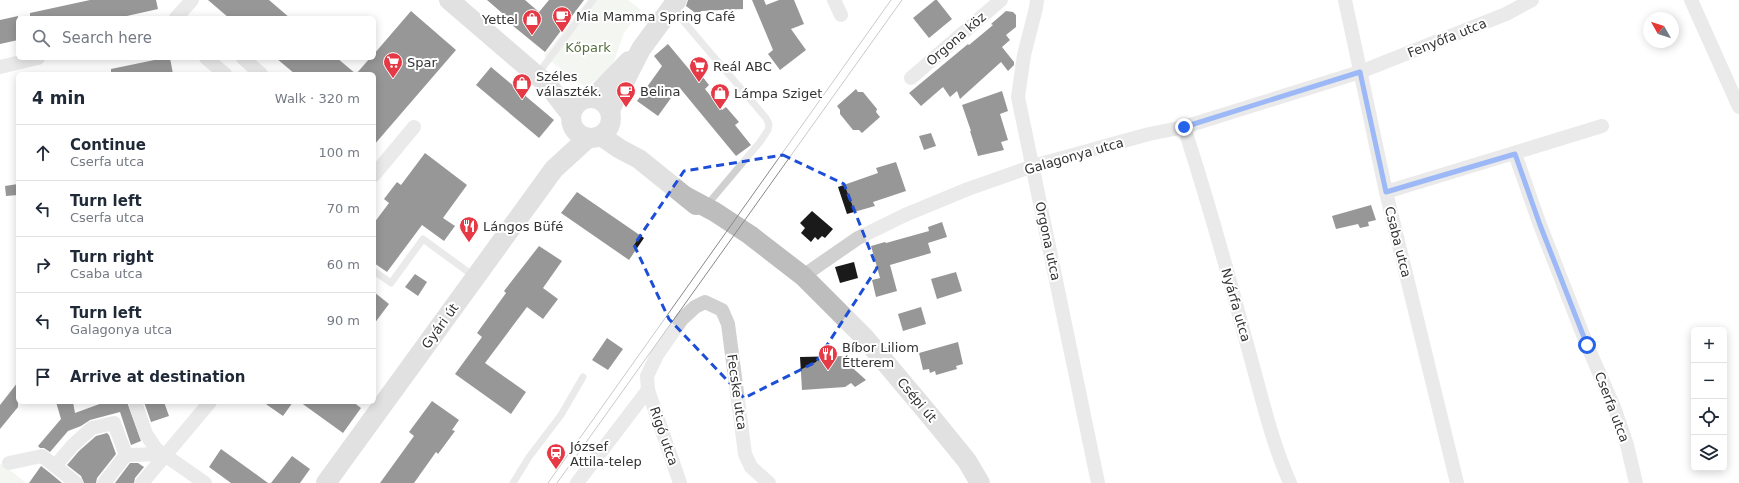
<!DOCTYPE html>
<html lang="en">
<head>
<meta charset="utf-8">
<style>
  body { margin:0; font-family:"DejaVu Sans",sans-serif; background:#f6f6f7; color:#1f2937 }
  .controls { position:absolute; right:12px; bottom:12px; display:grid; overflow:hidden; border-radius:6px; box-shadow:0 2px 10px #0003 }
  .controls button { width:36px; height:36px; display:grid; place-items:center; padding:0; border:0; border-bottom:1px solid #e0e1e3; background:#fff; color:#1f2937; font:20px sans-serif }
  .compass { position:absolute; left:1643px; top:12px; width:36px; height:36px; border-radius:50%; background:#fff; box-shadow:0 2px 10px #0003; rotate:309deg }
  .stop { position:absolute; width:12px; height:12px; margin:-9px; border:3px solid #2563eb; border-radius:50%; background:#fff }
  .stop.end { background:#2563eb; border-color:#fff; box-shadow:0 1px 4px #0008 }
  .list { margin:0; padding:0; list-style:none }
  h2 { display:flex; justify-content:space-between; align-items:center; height:52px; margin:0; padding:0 16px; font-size:17px }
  h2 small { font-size:13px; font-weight:400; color:#747a83 }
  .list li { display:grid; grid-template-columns:26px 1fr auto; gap:12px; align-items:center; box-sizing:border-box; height:56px; padding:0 16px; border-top:1px solid #e0e1e3 }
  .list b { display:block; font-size:15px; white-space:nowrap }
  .list p { margin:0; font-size:13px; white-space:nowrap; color:#747a83 }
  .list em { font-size:13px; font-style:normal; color:#747a83 }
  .icon { flex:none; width:22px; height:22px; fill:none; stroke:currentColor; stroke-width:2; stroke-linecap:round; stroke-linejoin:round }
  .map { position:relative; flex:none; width:1739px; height:483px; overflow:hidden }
  .search { position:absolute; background:#fff; box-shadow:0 2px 10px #0003; left:16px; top:16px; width:360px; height:44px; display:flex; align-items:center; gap:10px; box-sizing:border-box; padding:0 14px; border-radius:6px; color:#747a83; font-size:15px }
  .panel { position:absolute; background:#fff; box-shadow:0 2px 10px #0003; left:16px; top:72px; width:360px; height:332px; border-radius:6px }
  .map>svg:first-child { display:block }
  .green { fill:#e6ecdf }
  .building { fill:#1a1a1a }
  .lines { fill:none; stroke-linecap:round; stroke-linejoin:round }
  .lane { stroke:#d0d0d0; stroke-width:7 }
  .street { stroke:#d0d0d0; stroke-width:14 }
  .secondary { stroke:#bdbdbd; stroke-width:20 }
  .tram { stroke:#888; stroke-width:1 }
  .route { stroke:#2563eb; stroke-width:5 }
  .marked { fill:none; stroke:#1d4ed8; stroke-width:3; stroke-dasharray:8 5; stroke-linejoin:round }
  .labels { text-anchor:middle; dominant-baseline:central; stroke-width:4; stroke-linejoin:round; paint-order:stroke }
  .poi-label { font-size:13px; fill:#333; stroke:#fff; text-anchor:start }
  .street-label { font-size:13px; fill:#333; stroke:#fff }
  .park-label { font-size:13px; fill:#56703f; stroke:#fff }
</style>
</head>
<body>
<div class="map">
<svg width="1739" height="483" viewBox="0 0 1739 483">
  <rect width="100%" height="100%" fill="#fff"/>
  <g class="green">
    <polygon points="588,0 628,0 641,10 624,33 614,61 603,75 585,87 544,56"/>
    <polygon points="0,464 4,465 26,483 0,483"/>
  </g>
  <g class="building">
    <polygon points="90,0 156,0 158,9 118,18 30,18 30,13"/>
    <polygon points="208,0 269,0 290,18 229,18"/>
    <polygon points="487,0 525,0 539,12 549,0 584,0 545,52 507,21 509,19"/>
    <polygon points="688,0 743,0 743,9 701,11 698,15 686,6"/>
    <polygon points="752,0 764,0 766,5 779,0 794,0 804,24 791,29 806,50 780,70 768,54 773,50"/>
    <polygon points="935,0 937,0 952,19 929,38 913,18"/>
    <polygon points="411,11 456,50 374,145 374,74 356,74 370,58 374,58 374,54"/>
    <polygon points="1006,11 1013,12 1016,15 1016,27 1006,35 1010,40 1002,47 1014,62 1014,65 1008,71 1001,62 960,99 957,91 950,97 943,87 921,106 909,93 968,44 969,45 993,25 991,24"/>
    <polygon points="18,16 18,40 0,44 0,20"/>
    <polygon points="668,44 693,74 698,71 709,85 705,89 722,110 726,107 739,122 735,125 751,145 736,156 679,87 658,116 637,101 662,66 654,56"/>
    <polygon points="164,58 170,58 173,74 111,74 111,69"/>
    <polygon points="276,58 337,58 356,74 295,74"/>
    <polygon points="491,67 554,120 539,138 476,85"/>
    <polygon points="856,89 858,92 863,92 877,109 876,112 880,117 862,133 859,130 853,130 840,114 840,110 837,106"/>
    <polygon points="1002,91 1008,111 1000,114 1008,140 1001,142 1004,150 978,156 970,131 971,131 962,105"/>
    <polygon points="931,133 936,146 924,150 919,136"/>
    <polygon points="425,153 467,185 443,218 455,226 444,241 422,225 387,272 374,263 374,223 389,203 384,199 397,182 401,185"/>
    <polygon points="896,162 906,191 873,202 875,206 847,214 838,187 878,173 876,168"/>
    <polygon points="18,184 18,195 6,196 5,186"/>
    <polygon points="577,192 644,238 629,260 561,213"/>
    <polygon points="1371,205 1376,220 1368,222 1369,226 1360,228 1358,224 1336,229 1332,216"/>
    <polygon points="812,211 833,229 825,238 822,236 818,240 815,237 811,242 801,233 805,228 800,223"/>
    <polygon points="942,222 947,237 928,243 931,253 890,265 897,291 876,297 872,280 880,278 871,246 885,242 886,243 929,231 928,227"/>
    <polygon points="539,246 562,261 543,288 558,299 543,319 527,307 485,363 526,392 511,414 455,374 482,337 477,333 506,293 504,291"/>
    <polygon points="854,262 858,278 840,283 835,267"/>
    <polygon points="956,272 962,291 937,299 931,279"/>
    <polygon points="415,274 427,282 418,296 405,287"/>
    <polygon points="374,292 389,304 374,324"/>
    <polygon points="921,307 926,324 903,331 898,314"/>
    <polygon points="607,338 623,349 608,370 592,360"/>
    <polygon points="958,342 963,364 956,366 957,369 936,375 935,371 930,373 929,369 923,370 919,353"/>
    <polygon points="847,356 846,362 866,380 855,387 851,383 845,387 802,390 800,357"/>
    <polygon points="18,382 18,407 0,429 0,405"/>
    <polygon points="432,401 459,420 452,430 455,431 438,454 436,452 414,483 380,483 414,436 409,432"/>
    <polygon points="56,402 73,402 75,413 105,402 127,402 141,441 131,445 120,412 90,420 81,426 68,431 50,452 44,448 40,448 38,446 61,419"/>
    <polygon points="144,402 164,402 169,416 151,422"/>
    <polygon points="263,402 293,402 283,416"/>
    <polygon points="300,402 353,402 361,408 343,433"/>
    <polygon points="107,433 109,435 116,454 97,478 96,483 84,483 81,476 67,465 79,451 96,436"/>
    <polygon points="221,449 268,483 231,483 209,467"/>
    <polygon points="292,456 310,469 300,483 271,483"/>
    <polygon points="130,463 138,463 144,467 135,478 134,483 115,483"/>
    <polygon points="41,466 50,473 62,483 29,483"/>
  </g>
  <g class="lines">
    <g class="lane">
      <polyline points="673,9 766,118 769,124 768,130 760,142 707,205"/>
      <polyline points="537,75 593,0"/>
      <polyline points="374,271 391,283 423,239 475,277"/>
      <polyline points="513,483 529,457 561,415 583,377"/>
    </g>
    <g class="street">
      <polyline points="834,0 841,15"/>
      <polyline points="1037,0 1036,8 1024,55 1018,97 1098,483"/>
      <polyline points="1345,0 1386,192 1457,483"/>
      <polyline points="1691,0 1739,107"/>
      <polyline points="176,18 192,0"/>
      <polyline points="206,58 225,74"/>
      <polyline points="243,58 261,74"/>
      <polyline points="0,67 38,58"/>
      <polyline points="911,78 1001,0"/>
      <path d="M1184,127C1207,198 1227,269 1246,341C1260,389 1270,438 1290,483"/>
      <polyline points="1515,154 1540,225 1587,345 1614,407 1627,445 1636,483"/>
      <polyline points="374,175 414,127"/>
      <polyline points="1386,192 1602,126"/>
      <polyline points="803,276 858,238 905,215 968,189 1033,166 1149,134 1184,127 1360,72 1506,14 1532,0"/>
      <polyline points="135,402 146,434 156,449 205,483"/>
      <polyline points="126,455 165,454"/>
      <polyline points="9,463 42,456 55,466"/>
      <polyline points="76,483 55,466 73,445 92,428 114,423 126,455"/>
      <polyline points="104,483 126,455"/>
      <polyline points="142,483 210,402"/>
      <polyline points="577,483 648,390"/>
      <polyline points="680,483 648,390 647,376 657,355 682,319 695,307 705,302 722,310 728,324 745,454 751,467 769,483"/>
    </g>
    <g class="secondary">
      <polyline points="449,0 548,85 571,115"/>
      <circle cx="591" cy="118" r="20"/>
      <polyline points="593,98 629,61"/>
      <polyline points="610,110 641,49 677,0"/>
      <polyline points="601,136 620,149 639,159 696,205"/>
      <polyline points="687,197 715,212 750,235 803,276 864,337 932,418 967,461 980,483"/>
      <polyline points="326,483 554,169 588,138"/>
    </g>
    <g class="tram">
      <polyline points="548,483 891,0"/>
      <polyline points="557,483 902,0"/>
    </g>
  </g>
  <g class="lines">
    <polyline class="route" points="1184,127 1360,72 1386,192 1515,154 1540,225 1587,345"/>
  </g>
  <path d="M0 0H1739V483H0ZM783,155L844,184L877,268L816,362L744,398L669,319L634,245L684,171Z" fill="#fff" fill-opacity=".55" fill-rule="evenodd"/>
  <path class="marked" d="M783,155L844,184L877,268L816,362L744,398L669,319L634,245L684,171Z"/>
  <defs>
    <symbol id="cafe-pin" viewBox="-11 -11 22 30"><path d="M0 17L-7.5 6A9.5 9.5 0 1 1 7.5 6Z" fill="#e63946" stroke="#fff"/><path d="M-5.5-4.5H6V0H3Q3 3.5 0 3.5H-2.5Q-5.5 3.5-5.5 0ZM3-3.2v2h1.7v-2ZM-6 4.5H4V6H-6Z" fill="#fff"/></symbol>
    <symbol id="shop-pin" viewBox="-11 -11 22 30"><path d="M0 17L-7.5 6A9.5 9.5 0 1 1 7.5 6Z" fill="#e63946" stroke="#fff"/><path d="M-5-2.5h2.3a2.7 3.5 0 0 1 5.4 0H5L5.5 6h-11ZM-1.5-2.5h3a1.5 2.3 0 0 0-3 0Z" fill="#fff"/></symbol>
    <symbol id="supermarket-pin" viewBox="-11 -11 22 30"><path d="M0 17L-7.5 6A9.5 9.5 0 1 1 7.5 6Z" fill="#e63946" stroke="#fff"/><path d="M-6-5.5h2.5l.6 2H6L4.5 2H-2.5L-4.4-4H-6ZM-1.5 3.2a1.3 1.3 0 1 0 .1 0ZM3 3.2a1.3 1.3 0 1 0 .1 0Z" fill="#fff"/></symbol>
    <symbol id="restaurant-pin" viewBox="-11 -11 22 30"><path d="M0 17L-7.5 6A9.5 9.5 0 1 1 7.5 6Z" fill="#e63946" stroke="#fff"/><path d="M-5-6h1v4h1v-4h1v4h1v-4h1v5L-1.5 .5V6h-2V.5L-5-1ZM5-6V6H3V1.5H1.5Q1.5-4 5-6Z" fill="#fff"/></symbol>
    <symbol id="station-pin" viewBox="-11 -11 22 30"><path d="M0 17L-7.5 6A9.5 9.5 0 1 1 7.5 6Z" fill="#e63946" stroke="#fff"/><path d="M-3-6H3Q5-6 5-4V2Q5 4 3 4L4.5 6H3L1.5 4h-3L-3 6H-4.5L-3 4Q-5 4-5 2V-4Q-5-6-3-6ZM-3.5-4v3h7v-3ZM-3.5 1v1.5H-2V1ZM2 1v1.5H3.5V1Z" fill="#fff"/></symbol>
  </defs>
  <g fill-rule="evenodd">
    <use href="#cafe-pin" x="551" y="5" width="22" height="30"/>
    <use href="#shop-pin" x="521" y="8" width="22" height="30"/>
    <use href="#supermarket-pin" x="382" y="51" width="22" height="30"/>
    <use href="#supermarket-pin" x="688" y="55" width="22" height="30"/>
    <use href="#shop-pin" x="511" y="72" width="22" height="30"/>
    <use href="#cafe-pin" x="615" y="80" width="22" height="30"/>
    <use href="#shop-pin" x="709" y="82" width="22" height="30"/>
    <use href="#restaurant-pin" x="458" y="215" width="22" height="30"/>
    <use href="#restaurant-pin" x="817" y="343" width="22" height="30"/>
    <use href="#station-pin" x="545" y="442" width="22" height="30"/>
  </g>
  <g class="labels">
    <g class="poi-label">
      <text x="576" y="16">Mia Mamma Spring Café</text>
      <text x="518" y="19" text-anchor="end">Yettel</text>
      <text x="407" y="62">Spar</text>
      <text x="713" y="66">Reál ABC</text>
      <text x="536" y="76">Széles<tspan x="536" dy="15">választék.</tspan></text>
      <text x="640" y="91">Belina</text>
      <text x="734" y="93">Lámpa Sziget</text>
      <text x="483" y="226">Lángos Büfé</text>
      <text x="842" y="347">Bíbor Liliom<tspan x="842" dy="15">Étterem</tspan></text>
      <text x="570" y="446">József<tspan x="570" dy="15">Attila-telep</tspan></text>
    </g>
    <g class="street-label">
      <text transform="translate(1447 38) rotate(-22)">Fenyőfa utca</text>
      <text transform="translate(956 39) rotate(-41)">Orgona köz</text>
      <text transform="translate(1074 156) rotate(-16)">Galagonya utca</text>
      <text transform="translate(1048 241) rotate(78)">Orgona utca</text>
      <text transform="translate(1398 242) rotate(76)">Csaba utca</text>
      <text transform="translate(1236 305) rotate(74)">Nyárfa utca</text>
      <text transform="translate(440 326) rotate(-54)">Gyári út</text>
      <text transform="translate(737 392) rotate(82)">Fecske utca</text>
      <text transform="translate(917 400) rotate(50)">Csépi út</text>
      <text transform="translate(1612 407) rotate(69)">Cserfa utca</text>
      <text transform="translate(664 436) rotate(71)">Rigó utca</text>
    </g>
    <g class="park-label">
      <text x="588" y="47">Kőpark</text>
    </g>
  </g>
</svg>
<div class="controls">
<button>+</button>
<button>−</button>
<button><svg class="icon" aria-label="locate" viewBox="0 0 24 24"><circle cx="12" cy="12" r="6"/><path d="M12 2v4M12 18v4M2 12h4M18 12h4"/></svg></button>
<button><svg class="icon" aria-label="layers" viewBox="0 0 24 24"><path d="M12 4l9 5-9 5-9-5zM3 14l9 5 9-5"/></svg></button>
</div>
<svg class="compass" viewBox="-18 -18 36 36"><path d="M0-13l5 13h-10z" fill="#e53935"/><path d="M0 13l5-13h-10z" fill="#747a83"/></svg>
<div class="stop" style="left:1587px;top:345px"></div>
<div class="stop end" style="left:1184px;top:127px"></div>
<div class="search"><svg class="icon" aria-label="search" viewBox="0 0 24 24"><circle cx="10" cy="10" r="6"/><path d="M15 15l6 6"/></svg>Search here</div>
<section class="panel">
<h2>4 min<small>Walk · 320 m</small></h2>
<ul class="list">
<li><svg class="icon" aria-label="ahead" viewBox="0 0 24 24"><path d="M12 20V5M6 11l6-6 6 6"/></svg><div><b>Continue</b><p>Cserfa utca</p></div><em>100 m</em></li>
<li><svg class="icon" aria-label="left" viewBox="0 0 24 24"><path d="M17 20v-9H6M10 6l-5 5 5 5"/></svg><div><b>Turn left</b><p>Cserfa utca</p></div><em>70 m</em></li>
<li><svg class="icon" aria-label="right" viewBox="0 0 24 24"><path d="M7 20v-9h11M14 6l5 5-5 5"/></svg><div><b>Turn right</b><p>Csaba utca</p></div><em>60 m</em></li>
<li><svg class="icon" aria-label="left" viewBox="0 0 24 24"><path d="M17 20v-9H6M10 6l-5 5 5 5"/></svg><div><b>Turn left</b><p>Galagonya utca</p></div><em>90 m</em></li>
<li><svg class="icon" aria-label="arrive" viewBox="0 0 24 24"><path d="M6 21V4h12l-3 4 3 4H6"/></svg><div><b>Arrive at destination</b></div></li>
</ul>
</section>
</div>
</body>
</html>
